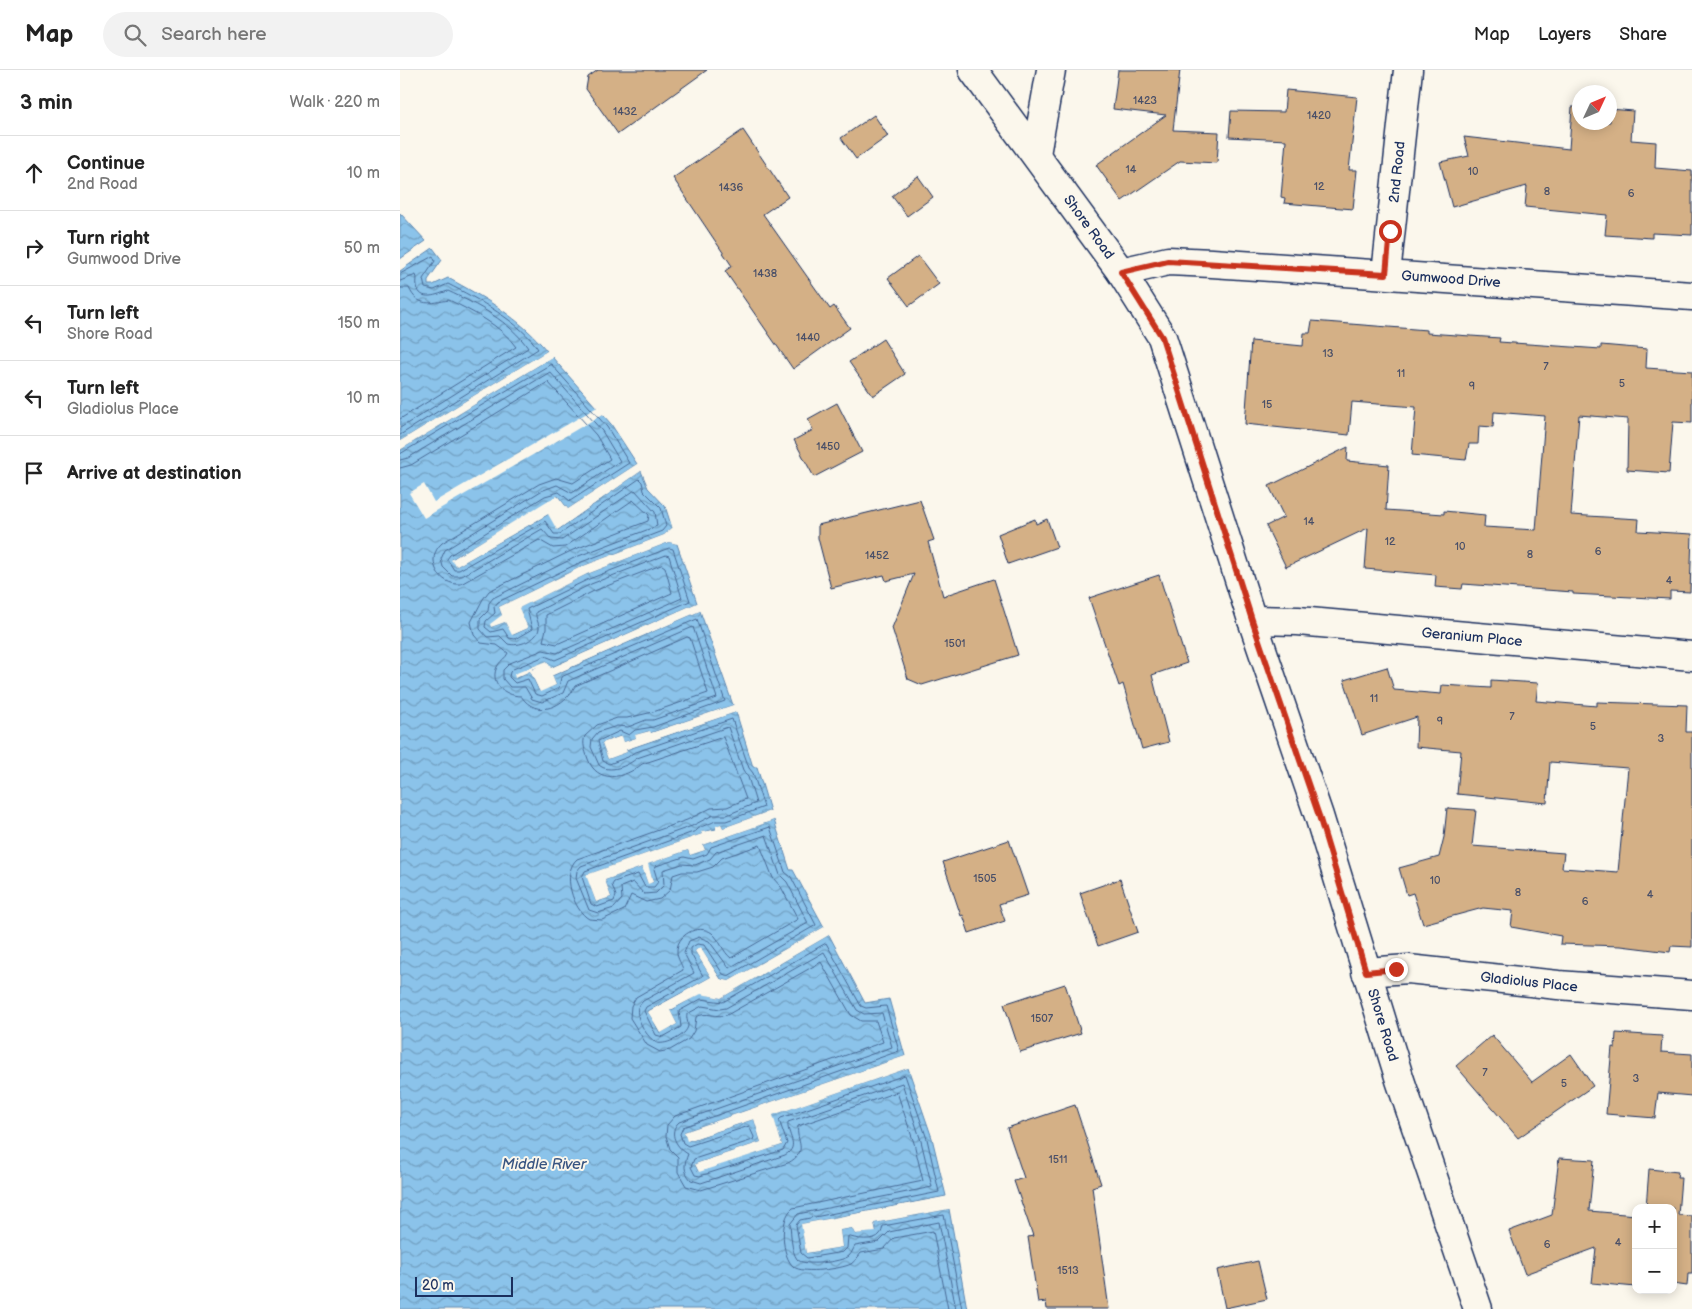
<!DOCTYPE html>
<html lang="en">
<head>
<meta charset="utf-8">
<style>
  body { margin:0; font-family:"Balsamiq Sans",sans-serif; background:#f2f2f2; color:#222 }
  .controls { position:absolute; right:15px; bottom:15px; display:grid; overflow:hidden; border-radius:10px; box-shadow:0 2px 12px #0003 }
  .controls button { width:45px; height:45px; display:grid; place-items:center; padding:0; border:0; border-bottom:1px solid #e0e0e0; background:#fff; color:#222; font:25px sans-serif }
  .compass { position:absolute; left:1172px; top:15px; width:45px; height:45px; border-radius:50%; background:#fff; box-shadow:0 2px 12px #0003; rotate:46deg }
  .scale { position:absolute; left:15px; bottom:12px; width:98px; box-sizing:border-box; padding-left:5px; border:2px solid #1b2f5e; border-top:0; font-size:14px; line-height:18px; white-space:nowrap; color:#1b2f5e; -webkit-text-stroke:4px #fbf7ec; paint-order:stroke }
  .stop { position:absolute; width:15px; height:15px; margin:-11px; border:4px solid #c8321e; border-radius:50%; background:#fff }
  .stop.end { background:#c8321e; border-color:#fff; box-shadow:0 1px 5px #0008 }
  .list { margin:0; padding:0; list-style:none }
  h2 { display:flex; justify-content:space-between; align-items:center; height:65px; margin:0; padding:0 20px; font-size:21px }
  h2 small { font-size:16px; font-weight:400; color:#767676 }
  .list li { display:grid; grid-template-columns:32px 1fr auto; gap:15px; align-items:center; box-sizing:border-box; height:75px; padding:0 20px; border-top:1px solid #e0e0e0 }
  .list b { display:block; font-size:19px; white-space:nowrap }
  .list p { margin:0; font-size:16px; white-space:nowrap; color:#767676 }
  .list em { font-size:16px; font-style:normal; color:#767676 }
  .icon { flex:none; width:28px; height:28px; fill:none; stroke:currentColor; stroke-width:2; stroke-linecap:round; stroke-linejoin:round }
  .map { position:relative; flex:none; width:1292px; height:1239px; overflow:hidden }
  header { display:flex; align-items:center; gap:30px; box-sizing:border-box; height:70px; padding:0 25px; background:#fff; border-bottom:1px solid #e0e0e0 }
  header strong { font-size:24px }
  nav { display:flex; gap:28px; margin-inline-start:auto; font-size:18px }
  .search { width:350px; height:45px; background:#f2f2f2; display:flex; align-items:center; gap:12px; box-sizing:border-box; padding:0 18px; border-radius:28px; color:#767676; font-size:19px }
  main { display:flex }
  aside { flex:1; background:#fff }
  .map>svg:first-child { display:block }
  .water { fill:url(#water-waves); stroke:#5e88b2 }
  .pier { fill:#fbf7ec }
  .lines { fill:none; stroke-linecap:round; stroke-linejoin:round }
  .shore { stroke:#486a96; stroke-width:1 }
  .building { fill:#d4b086; stroke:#1b2f5e }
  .minor-casing { stroke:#1b2f5e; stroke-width:31 }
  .minor { stroke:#fbf7ec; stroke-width:28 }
  .route { stroke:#c8321e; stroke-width:6 }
  .labels { text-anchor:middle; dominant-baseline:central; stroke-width:4; stroke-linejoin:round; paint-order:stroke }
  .number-label { font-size:11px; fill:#494f68 }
  .street-label { font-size:14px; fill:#1b2f5e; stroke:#fbf7ec }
  .water-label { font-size:15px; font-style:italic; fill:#375481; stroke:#fbf7ec }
</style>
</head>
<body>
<header>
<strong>Map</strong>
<div class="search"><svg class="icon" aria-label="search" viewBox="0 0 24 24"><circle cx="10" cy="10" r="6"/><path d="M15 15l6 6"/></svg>Search here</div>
<nav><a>Map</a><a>Layers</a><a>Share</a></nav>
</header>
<main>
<aside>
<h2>3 min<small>Walk · 220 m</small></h2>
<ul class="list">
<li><svg class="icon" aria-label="ahead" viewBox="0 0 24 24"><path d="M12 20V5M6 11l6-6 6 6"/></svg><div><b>Continue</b><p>2nd Road</p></div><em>10 m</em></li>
<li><svg class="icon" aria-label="right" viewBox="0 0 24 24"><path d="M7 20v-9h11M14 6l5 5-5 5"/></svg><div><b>Turn right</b><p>Gumwood Drive</p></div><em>50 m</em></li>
<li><svg class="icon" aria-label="left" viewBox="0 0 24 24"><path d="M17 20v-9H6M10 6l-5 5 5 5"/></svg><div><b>Turn left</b><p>Shore Road</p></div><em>150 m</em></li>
<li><svg class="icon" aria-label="left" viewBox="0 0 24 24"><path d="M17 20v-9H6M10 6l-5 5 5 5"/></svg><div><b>Turn left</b><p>Gladiolus Place</p></div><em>10 m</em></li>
<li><svg class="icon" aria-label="arrive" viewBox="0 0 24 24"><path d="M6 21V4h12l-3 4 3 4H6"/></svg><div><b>Arrive at destination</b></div></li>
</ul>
</aside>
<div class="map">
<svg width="1292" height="1239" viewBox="0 0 1292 1239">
  <defs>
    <pattern id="water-waves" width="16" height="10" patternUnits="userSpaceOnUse" patternTransform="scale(1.25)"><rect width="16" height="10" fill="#8bc3ea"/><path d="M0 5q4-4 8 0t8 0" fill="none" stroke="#719fc1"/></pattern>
  </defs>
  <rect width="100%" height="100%" fill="#fbf7ec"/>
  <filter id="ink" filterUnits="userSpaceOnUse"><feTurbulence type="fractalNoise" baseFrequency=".02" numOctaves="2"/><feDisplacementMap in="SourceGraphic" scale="10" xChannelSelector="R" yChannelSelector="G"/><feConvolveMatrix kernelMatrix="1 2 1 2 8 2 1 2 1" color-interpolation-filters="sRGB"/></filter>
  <g filter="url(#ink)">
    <g class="water">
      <polygon points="0,143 26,171 0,189"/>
      <path d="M33,178L42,190L28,210V215H33L48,208C85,228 120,248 147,281L0,371V201Z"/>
      <polygon points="152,287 211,354 237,394 168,439 158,426 52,489 57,496 149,444 158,460 241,401 248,418 265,436 272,458 264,465 181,497 99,537 102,545 91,557 105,552 113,565 128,558 118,538 187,504 269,472 277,474 297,533 150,598 147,591 116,608 130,601 139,621 156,615 152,606 300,541 333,635 250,663 249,661 236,665 236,668 224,672 221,666 202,673 208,689 227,682 226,680 336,642 353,697 357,697 370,741 323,758 321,754 316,757 316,759 302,762 302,764 187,805 196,832 211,827 205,810 242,797 248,813 253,812 247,794 288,780 290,785 305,780 303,775 374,750 390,800 393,800 424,857 329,911 321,909 300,878 295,881 311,907 248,941 260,963 277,954 270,941 301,923 321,928 429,865 465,933 489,929 505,986 284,1062 288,1071 354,1049 361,1072 295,1094 298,1101 382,1075 372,1045 508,998 532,1068 546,1126 402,1154 406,1183 442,1177 440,1160 452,1158 455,1164 476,1161 474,1153 549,1139 567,1239 0,1239 0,380"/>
    </g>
    <g class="pier">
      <polygon points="147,281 149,283 0,374 0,371"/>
      <polygon points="150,285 152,287 0,380 0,377"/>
      <polygon points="199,336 205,343 24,448 9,423 24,414 34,432"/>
      <polygon points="237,394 238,396 169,441 157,429 55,490 57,493 148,441 151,442 158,457 240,399 241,401 157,460 148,444 57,496 51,490 147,431 157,426 168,439"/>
      <polygon points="272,458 273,461 266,468 182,499 102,539 104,546 96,553 106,550 114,561 125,556 116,539 117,536 186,502 268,470 276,471 277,474 269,472 187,504 119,538 128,558 112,565 105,552 91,557 90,554 102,545 99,537 181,497 264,465"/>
      <polygon points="297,533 298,535 151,600 146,594 132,599 141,618 153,613 149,606 151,603 299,538 300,541 152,605 156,615 140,622 130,601 115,608 114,604 147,591 151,598"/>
      <polygon points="333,635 334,637 251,665 248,664 239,667 238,670 224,674 220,669 205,674 209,686 224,681 225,677 335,640 336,642 226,679 227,682 208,689 202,673 222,666 224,672 236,668 235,665 250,661 251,663"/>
      <polygon points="370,741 371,744 323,761 319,758 317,762 309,765 305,763 303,767 190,807 198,829 208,826 203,810 204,807 242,794 250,810 245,795 246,792 287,778 291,782 302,778 302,772 373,748 374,750 303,775 305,780 290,785 288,780 248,794 253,812 248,814 242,797 205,810 211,827 196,832 186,805 302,764 301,762 316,760 316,756 321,754 323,758"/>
      <polygon points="424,857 425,859 329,914 319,911 299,881 313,908 251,943 262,960 274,953 267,941 268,938 300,921 320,925 428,863 429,865 321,928 301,924 270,940 277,954 261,963 248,942 311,907 295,881 300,877 320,909 329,911"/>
      <polygon points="505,986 506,989 287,1063 289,1068 353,1046 357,1048 363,1074 298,1096 300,1099 379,1073 370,1046 371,1043 508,995 508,998 373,1045 382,1075 299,1102 295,1094 361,1072 354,1049 287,1071 284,1062"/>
      <polygon points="546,1127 547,1129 404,1156 408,1180 440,1175 437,1161 439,1158 452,1156 456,1161 473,1160 472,1153 473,1151 549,1136 549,1139 474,1153 476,1162 455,1164 452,1158 440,1160 442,1177 406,1183 401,1154"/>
    </g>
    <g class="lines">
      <g class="shore">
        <path d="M0,204L33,186L35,191L23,209L25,218L34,220L48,214C76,228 122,253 138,279L0,365"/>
        <path d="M0,211L16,205C18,209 16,211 17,216C20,233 38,224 48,221C76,234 111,252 128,278L0,358"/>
        <path d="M0,218H9C18,238 31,233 49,230C71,241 101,255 116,277L0,349"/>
        <path d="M0,384L151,294L207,357L229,393L170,431L159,422L145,426L50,485L47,489L54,500H59L145,451L154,464H160L239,409L242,412L244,421L261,438L266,456L262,461L179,493L98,532L94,537L95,543L86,551L85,557L91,562L103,559L109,568L115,569L132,559L127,539L189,509L269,478L273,479L290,531L155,590L145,586L113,599L110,602L109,607L115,613L128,609L135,624L142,626L159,618L161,607L297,549L325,631L253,657L235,660L229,665L220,661L198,671L203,691L209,694L228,687L233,683L332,649L349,698L353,703L364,737L326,751H315C309,755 301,755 296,761L185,801L182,807L191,834L197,837L214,831L216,826L212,815L214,812L238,804L245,817H254L258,812L254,799L256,796L284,787L293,789L307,784L311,777L370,757L385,802L391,807L416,855L328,906L323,904L304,875L297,874L291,878V884L303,906L246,937L244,941L256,965L263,967L281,957L279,941L301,929L323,932L426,873L461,936L466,938L486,936L499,981L283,1057L280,1064L283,1073L288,1076L349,1056L354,1067L353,1070L294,1089L291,1097L295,1105L300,1106L383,1080L387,1073L379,1050L381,1048L505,1005L527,1069L539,1122L400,1150L396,1155L401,1183L407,1188L443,1182L447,1178L448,1166C454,1169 475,1172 480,1164C482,1162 482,1159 483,1156L544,1145L562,1239"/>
        <path d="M0,390L8,388L150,302L202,361L220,391L172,423L157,415L141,421L45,480L41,489L43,497L52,506H62L142,459L151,469L162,470L235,420L255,442L257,456L176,487L93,528L89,533L88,541L80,549V559L87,567L100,566L108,574C118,577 138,570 139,558C139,552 135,548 136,542L191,514L266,485L269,486L282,528L157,583L143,580L110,593L103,600V609L110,617H125L132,629L142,632L163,623L168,611L293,557L317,628L253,650H246L228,657L217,656L198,662L192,669L191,677L199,695C209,704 228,696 237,688L328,657L343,700L348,707L356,733L327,745H313L292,756L181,796L177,801L176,808L189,840L198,843L214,838L222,829L221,817L233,812L244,824L256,823L264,815L263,800L282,794L295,795L310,789L316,782L366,765L380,805L387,812L408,853L329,898L309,871L299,867L289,871L284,883L294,903L243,931L238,937C235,948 247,968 257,973C267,975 286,966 288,956C288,951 286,948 287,944L302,936L320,939L326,938L424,882L457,940L464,944L482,943L492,977L279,1052C267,1063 277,1078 288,1084C284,1094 283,1101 291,1110L301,1113L385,1085C401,1076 386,1064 388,1052L502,1013L521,1071L532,1117L398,1144L390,1154C391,1163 391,1181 397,1189C402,1197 442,1192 449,1186C452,1183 453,1179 455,1176L479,1172L489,1162L539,1152L556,1239"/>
        <path d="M0,398L11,395L148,312L196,365L210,389L173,413L156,408L139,414L42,473C24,489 39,516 61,514L139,470L153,478L165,477L233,430L249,445L248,451L173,480L89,521L83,529L71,552L74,565L81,573L97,575L108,583C106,588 101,590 98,595C88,612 104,626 121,626C137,650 165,636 175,616L287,567L290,568L308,623L253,642L227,648H217L197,655L185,666C182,674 185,680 188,689C197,714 224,709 242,694L323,667L346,729L327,737L311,738L287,750L177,789C161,803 173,840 189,849L202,850L224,840L231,825L246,832L260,829L270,820L273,805L282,802H297L313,797L322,788L360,775L373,808L381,817L398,849L331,888C323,882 320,870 312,863C298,853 276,865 277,882C277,889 282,894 283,900L236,927L231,936L230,948L247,975L260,982L270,980L289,969L294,961L296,947C307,941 316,948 327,945L421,892L451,945L461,951H476L483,972L275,1046L267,1055L266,1066L270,1079L278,1087V1102L286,1116L301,1120L388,1093C410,1081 395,1071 398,1056L497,1022L514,1073L523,1111L393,1138C379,1148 381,1187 394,1197C403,1204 441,1199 451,1194C455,1191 458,1187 461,1183L484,1179L494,1168L533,1161L548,1239"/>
        <polygon points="262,495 265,497 272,523 157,574 143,571 146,559 146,545 194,521"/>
      </g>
    </g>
    <g class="building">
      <polygon points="198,0 307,0 218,64 186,19 188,7"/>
      <polygon points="718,0 780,0 773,60 819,62 817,93 780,91 722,131 696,95 766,45 713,39"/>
      <polygon points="886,20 957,27 949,100 957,100 953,139 884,133 885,128 881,127 886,70 829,67 831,41 884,42"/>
      <polygon points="1172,37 1180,37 1180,52 1210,52 1210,39 1233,41 1231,70 1256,72 1255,98 1292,101 1292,165 1252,163 1252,168 1205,165 1207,145 1125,137 1127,116 1052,137 1040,92 1069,86 1064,67 1169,79"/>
      <polygon points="474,45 488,66 456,89 441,68"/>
      <polygon points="343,60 388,127 363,144 430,239 434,236 450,258 393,299 325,201 332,196 273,108"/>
      <polygon points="518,106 533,127 507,146 492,126"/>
      <polygon points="518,186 539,214 509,236 488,208"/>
      <polygon points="912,251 1027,260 1027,263 1100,268 1099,272 1201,279 1201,275 1247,279 1246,298 1292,301 1292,353 1273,352 1269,403 1227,400 1228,349 1179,345 1171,445 1239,449 1238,461 1292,464 1290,522 1270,521 1270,529 1173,524 1173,522 1063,514 1062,519 1035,517 1036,505 965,499 968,458 886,497 866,456 884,447 869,416 948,377 947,391 989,395 986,440 1044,444 1044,441 1085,445 1084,457 1136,460 1145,346 1094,342 1093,357 1079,356 1078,374 1069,374 1066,390 1012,385 1016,337 952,332 949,365 845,354 851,271 903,276 904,263 910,263"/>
      <polygon points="483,269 505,304 473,326 449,292"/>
      <polygon points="437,333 462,382 414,407 394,370 413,360 408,349"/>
      <polygon points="520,430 534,470 528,472 543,526 594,509 618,585 522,615 508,609 492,558 514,504 486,511 484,505 431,518 418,468 418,455"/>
      <polygon points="635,449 636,454 647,449 657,477 608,494 598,464"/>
      <polygon points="759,505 787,593 752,605 769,672 742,679 723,614 719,616 689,528"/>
      <polygon points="987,597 994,620 1041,624 1042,615 1091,618 1091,610 1138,613 1136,631 1197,636 1197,632 1287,635 1286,662 1292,662 1292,877 1271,876 1270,882 1221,876 1160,874 1161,866 1111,857 1113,841 1083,838 1023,854 1013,823 1007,825 999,798 1039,787 1044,767 1047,738 1076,740 1072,776 1164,783 1162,798 1218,802 1228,698 1150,692 1147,733 1057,724 1061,681 1016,677 1017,647 962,665 944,610"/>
      <polygon points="609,770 628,825 599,834 605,851 569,863 563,845 561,846 543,792"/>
      <polygon points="720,809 738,862 698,876 680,823"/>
      <polygon points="665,914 681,963 620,982 604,934"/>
      <polygon points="1216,963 1262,966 1261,982 1292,984 1292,1026 1258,1023 1255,1048 1206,1044 1212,977 1215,978"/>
      <polygon points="1092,965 1132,1012 1171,984 1193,1016 1118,1068 1056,996"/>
      <polygon points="675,1035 701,1114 692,1117 709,1239 647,1239 646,1232 638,1233 628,1167 633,1166 614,1111 624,1108 607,1058"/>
      <polygon points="1159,1088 1194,1090 1189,1141 1236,1145 1236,1217 1192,1213 1196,1178 1125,1204 1109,1161 1152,1145"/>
      <polygon points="1249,1099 1278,1102 1277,1108 1281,1108 1278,1145 1292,1146 1292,1204 1288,1204 1287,1216 1273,1214 1273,1138 1246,1138"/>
      <polygon points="858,1191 867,1229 825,1238 817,1200"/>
    </g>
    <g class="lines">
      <defs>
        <g id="minor">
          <polyline points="573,0 721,202 762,267 852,550 919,746 1000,1010 1078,1239"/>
          <polyline points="636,84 651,0"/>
          <polyline points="721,202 768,191 812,193 1292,226"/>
          <polyline points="986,204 1008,0"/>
          <polyline points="852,550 898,551 1292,586"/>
          <polyline points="966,902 1008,899 1158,915 1292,925"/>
        </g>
      </defs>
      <use href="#minor" class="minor-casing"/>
      <use href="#minor" class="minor"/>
    </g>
  </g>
  <g class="lines" filter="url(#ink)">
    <polyline class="route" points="990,161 986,204 768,191 721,202 762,267 852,550 919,746 966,902 996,899"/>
  </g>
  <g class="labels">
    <g class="number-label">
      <text x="745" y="30">1423</text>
      <text x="225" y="41">1432</text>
      <text x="919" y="45">1420</text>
      <text x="731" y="99">14</text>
      <text x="1073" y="101">10</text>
      <text x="919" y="116">12</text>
      <text x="331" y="117">1436</text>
      <text x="1147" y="121">8</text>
      <text x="1231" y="123">6</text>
      <text x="365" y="203">1438</text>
      <text x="408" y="267">1440</text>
      <text x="928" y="283">13</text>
      <text x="1146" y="296">7</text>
      <text x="1001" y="303">11</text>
      <text x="1222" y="313">5</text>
      <text x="1072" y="316">9</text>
      <text x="867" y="334">15</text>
      <text x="428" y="376">1450</text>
      <text x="909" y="451">14</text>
      <text x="990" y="471">12</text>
      <text x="1060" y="476">10</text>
      <text x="1198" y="481">6</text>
      <text x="1130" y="484">8</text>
      <text x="477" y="485">1452</text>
      <text x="1269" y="510">4</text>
      <text x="555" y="573">1501</text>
      <text x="974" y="628">11</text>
      <text x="1112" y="646">7</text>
      <text x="1040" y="651">9</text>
      <text x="1193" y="656">5</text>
      <text x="1261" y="668">3</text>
      <text x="585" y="808">1505</text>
      <text x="1035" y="810">10</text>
      <text x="1118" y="822">8</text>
      <text x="1250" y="824">4</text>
      <text x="1185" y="831">6</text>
      <text x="642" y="948">1507</text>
      <text x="1085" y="1002">7</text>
      <text x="1236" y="1008">3</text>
      <text x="1164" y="1013">5</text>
      <text x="658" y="1089">1511</text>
      <text x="1218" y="1172">4</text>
      <text x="1147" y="1174">6</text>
      <text x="668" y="1200">1513</text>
    </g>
    <g class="street-label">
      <text transform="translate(997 102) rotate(-84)">2nd Road</text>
      <text transform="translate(689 157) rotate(54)">Shore Road</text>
      <text transform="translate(1051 209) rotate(4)">Gumwood Drive</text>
      <text transform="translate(1072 567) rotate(5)">Geranium Place</text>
      <text transform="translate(1129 912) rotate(6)">Gladiolus Place</text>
      <text transform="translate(983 955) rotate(73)">Shore Road</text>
    </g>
    <g class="water-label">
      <text x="144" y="1094">Middle River</text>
    </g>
  </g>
</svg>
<div class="controls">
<button>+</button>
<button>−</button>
</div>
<svg class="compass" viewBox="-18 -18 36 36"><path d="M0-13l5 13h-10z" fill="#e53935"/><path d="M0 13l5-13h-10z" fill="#767676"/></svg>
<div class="scale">20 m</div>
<div class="stop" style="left:990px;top:161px"></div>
<div class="stop end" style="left:996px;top:899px"></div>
</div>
</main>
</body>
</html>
